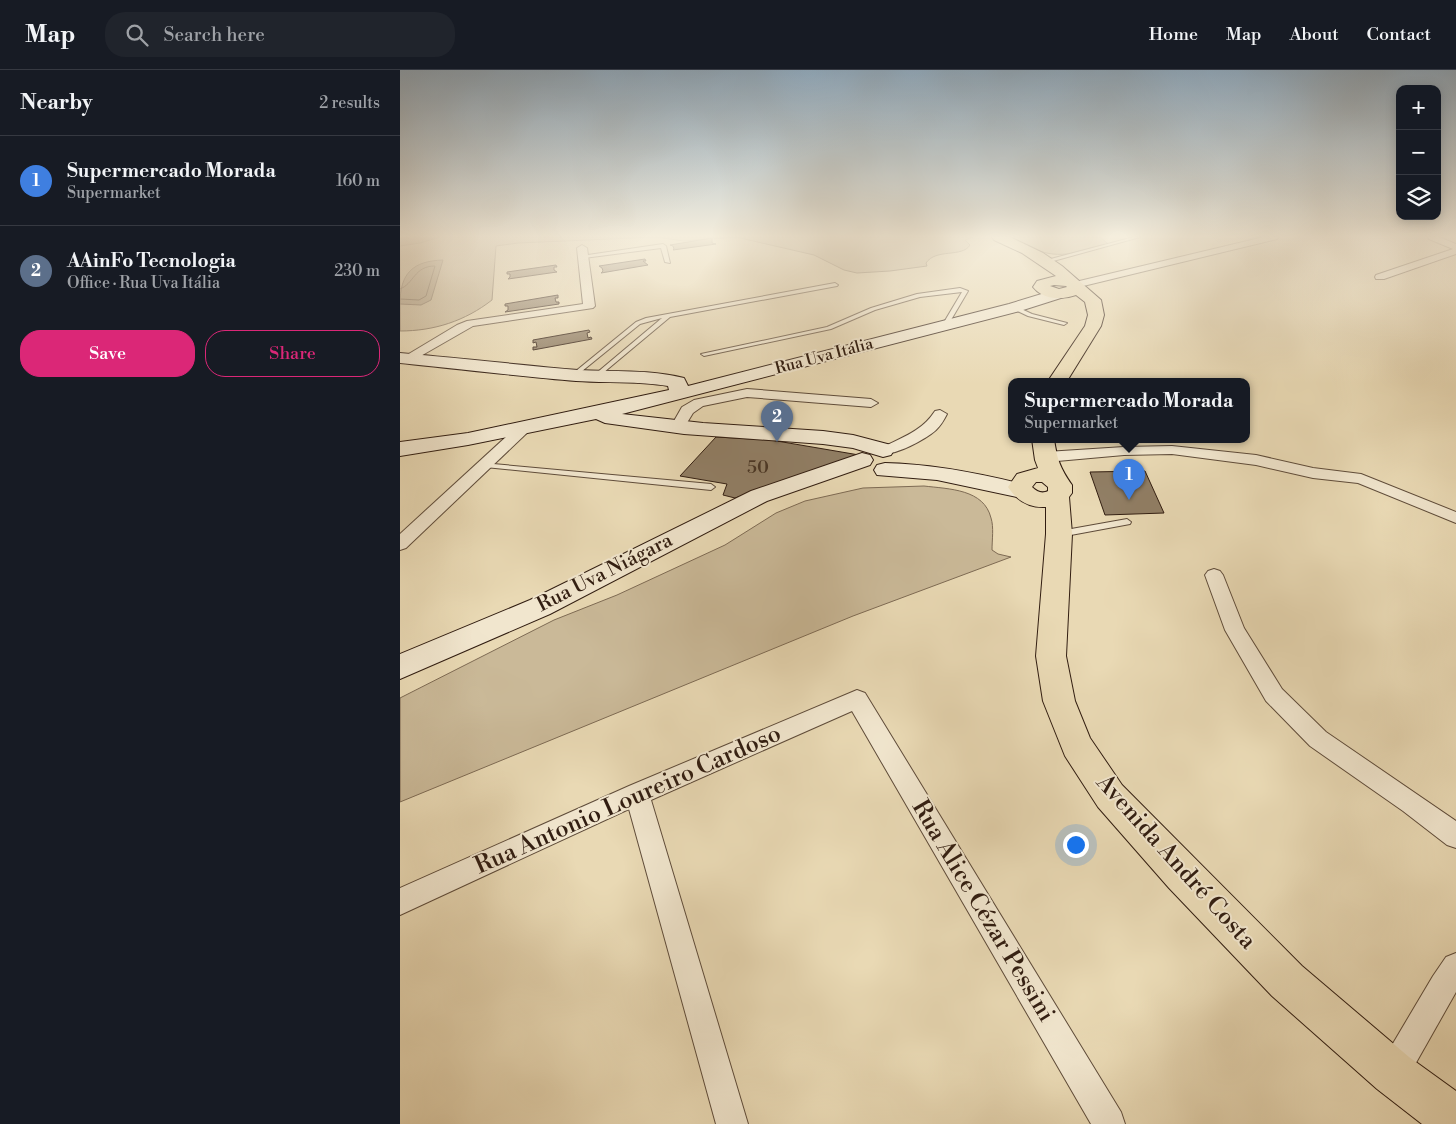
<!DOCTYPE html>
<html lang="en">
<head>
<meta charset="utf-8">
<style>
  body { margin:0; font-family:"Libre Bodoni",serif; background:#20242c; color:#f1f3f6 }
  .controls { position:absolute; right:15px; top:15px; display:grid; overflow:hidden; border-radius:10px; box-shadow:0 2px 12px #0003 }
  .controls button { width:45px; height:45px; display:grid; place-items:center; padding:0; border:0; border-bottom:1px solid #363941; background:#171b24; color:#f1f3f6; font:25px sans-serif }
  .you { position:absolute; left:675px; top:774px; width:18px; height:18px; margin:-12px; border:4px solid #fff; border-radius:50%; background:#1a73e8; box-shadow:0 0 0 8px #1a73e833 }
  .badge { display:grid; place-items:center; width:32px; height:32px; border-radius:50%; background:#db2777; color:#fff; font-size:16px; font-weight:700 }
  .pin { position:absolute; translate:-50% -41px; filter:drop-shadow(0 1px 2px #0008) }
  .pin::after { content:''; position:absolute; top:26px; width:18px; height:15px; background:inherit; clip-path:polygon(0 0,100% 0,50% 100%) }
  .popup { position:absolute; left:608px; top:308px; width:242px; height:65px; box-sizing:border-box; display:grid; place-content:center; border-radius:10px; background:#171b24; filter:drop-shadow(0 1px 4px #0005); font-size:16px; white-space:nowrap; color:#9ea1a6 }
  .popup b { font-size:19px; color:#f1f3f6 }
  .popup::after { content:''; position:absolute; left:50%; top:100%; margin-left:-10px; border:10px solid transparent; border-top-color:#171b24 }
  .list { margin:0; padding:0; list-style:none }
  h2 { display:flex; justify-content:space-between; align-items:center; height:65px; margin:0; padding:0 20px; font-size:21px }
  h2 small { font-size:16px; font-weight:400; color:#9ea1a6 }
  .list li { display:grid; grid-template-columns:32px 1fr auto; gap:15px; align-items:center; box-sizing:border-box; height:90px; padding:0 20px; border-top:1px solid #363941 }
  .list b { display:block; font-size:19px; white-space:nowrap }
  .list p { margin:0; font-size:16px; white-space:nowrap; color:#9ea1a6 }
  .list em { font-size:16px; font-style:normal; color:#9ea1a6 }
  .actions { display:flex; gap:10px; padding:15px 20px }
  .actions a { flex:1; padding:11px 0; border:1px solid #db2777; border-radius:20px; text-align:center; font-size:18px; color:#db2777 }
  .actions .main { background:#db2777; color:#fff }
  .icon { flex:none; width:28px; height:28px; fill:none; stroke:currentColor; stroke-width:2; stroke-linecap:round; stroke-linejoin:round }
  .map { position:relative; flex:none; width:1056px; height:1054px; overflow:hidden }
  header { display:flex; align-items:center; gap:30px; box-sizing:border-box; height:70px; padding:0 25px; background:#171b24; border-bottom:1px solid #363941 }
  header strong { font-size:24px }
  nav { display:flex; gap:28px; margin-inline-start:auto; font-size:18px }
  .search { width:350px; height:45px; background:#20242c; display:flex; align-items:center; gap:12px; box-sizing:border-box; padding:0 18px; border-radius:20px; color:#9ea1a6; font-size:19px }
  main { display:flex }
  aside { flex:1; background:#171b24 }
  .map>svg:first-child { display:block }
  .green { fill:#cab998; stroke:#7e6b54 }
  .water { fill:#aa997d; stroke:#7a6752 }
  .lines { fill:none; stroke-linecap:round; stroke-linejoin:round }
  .shore { stroke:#6e5b47; stroke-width:1 }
  .building { fill:#917f66; stroke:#311d11 }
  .lane-casing { stroke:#5f4c3a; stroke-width:2 }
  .street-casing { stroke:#5f4c3a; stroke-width:2 }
  .secondary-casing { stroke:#311d11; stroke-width:2 }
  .primary-casing { stroke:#311d11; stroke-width:2 }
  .lane { fill:#f1e6ce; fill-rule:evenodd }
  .street { fill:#f1e6ce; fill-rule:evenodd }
  .secondary { fill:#f1e6ce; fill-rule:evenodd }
  .primary { fill:#e9d9b4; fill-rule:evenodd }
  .labels { text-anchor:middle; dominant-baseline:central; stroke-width:4; stroke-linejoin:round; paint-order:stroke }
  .far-street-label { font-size:16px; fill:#311d11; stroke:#f1e6ce }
  .number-label { font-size:18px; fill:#493626 }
  .street-label { font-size:20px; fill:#311d11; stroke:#f1e6ce }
  .near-street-label { font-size:24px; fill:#311d11; stroke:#f1e6ce }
</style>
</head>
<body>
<header>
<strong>Map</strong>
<div class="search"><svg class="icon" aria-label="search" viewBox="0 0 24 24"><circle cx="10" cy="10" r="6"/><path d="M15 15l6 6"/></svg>Search here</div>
<nav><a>Home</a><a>Map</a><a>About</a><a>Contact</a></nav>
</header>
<main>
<aside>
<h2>Nearby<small>2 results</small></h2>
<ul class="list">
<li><span class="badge" style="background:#3f7fe0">1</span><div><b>Supermercado Morada</b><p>Supermarket</p></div><em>160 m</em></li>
<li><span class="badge" style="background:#5c6f8a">2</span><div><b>AAinFo Tecnologia</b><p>Office · Rua Uva Itália</p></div><em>230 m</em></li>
</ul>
<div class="actions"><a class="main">Save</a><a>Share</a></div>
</aside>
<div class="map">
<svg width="1056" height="1054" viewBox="0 0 1056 1054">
  <rect width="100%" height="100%" fill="#e9d9b4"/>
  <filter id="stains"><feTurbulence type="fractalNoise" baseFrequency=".004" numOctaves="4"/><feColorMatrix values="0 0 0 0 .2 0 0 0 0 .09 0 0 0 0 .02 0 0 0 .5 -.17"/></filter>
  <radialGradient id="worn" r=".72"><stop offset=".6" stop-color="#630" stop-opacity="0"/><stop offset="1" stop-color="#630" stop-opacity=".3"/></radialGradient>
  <g class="green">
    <path d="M0,167H573L565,170L570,175C562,188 536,178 526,193L527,196L490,201L457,203L444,200L414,185L336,167L284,171L256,167L118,173L96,176L92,230C65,251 34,261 0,261Z"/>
    <path d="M607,167H700L708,174C701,178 693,179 685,181C649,189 640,182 607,167Z"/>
    <path d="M524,416C549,419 584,419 591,448C594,457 592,470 592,480L598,484L611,487L453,546L0,732V628L154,550L217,525L325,475L376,443L405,431L463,418Z"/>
  </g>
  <g class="water">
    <polygon points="0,167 40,167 20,173 0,176"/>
    <path d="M43,190L31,230L21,235L0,234C0,203 13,191 43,190Z"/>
  </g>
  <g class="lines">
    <path class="shore" d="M0,219C14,214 14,196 35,196L26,226L19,230L0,229"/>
  </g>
  <g class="building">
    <polygon points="312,168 312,173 316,174 273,180 274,179 273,176 270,175"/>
    <polygon points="245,189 246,191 243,191 248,195 201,203 203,201 202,198 199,196"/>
    <polygon points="156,195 157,197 154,197 154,200 157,202 108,209 110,207 110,204 107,204 107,202"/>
    <polygon points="158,225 158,228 155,228 156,232 159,232 159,234 105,242 108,240 108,236 105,236 105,234"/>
    <polygon points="189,260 190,262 187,263 188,268 191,267 192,269 133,280 133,277 137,277 136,272 133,273 133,270"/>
    <polygon points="316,367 371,370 459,385 454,389 335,428 323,425 327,414 280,406"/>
    <polygon points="745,401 764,443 705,445 690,402"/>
  </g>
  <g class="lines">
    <defs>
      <g id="lane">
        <polygon points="734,167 740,167 646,193 643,191"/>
        <polygon points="263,174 266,176 270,193 265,192 261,178 184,188 181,186"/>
        <polygon points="435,213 438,215 437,216 270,247 197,308 193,308 193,306 262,248 240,254 176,306 171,305 236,252 246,248"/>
        <polygon points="560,218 568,221 548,255 543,254 562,222 520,227 475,240 431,259 304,286 301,284 427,257 471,238 517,224"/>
        <polygon points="611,234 632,244 667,253 664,255 628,246 609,237 608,236"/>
        <polygon points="82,393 311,414 315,417 311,420 85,397 82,397"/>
        <polygon points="727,449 731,452 730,454 660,467 655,464 660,461"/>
      </g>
      <g id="street">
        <polygon points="864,167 879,167 877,169 675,218 670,215 671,213"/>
        <polygon points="1028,167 1039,167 1056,174 1056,184 984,209 976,209 975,207 976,205 1053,179 1029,169"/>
        <polygon points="182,175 187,178 195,236 193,238 73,256 12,291 4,291 2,288 57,255 67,251 183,234 177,178"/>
        <polygon points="347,319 471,329 478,333 471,337 347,327 303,336 293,343 282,361 272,361 270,358 282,337 294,330"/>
        <path d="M540,340L547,344C544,350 541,355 536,360C526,369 495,386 483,383L481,380L483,377C503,367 522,361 535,341Z"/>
        <polygon points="125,353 130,354 132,357 130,360 6,478 0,480 0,464 120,354"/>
        <polygon points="772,376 856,385 913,398 961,404 1056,442 1056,453 958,413 913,408 856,395 772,384 724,385 646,392 641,390 638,387 641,384 646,382 724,377"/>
        <polygon points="814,499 820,501 823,505 844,558 882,619 926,662 1056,751 1056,778 1047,775 1003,741 910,676 866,631 825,560 805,505 808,501"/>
        <polygon points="457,620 465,623 721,1042 725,1054 691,1054 452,641 251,730 348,1054 316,1054 229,739 0,845 0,818 229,716"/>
        <polygon points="1056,883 1056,922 1004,1014 993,1019 982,1014 977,1003 982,992 1033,906 1046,887"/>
      </g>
      <g id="secondary">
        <path d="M658,219L664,221L666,224L664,227L620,241L222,344L303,353L423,361L453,365L491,375L494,380L491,385L483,387L453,378L423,374L284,364L205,353L196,349L68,375L0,386V372L68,363L269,320L268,316C238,311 207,313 176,311C118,306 59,299 0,293V283C59,288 119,295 178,300C213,302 249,299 284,308L288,316L609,234Z"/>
        <polygon points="462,383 470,385 473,390 470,395 367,431 150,544 0,609 0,584 130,530 351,421"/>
        <path d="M485,393C534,394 583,404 630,416L634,421L630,426L622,428L537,410L477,405L474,400L477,395Z"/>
      </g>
      <g id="primary">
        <path d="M592,167H610L643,183L662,196L701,230L704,245L701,256L667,311H648L685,256L688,245L685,232L676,225C662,230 643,230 633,217L637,211L656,206L622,183L594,170ZM654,215L666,216L667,217L659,219L650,216Z"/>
        <path d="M632,369H654C657,389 660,398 672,415V423L669,427L672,464L666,586L675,631L690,668L722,715L902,896L1009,987L1056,1021V1054H1022L977,1019L872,926L769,818L698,737L665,686L643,631L636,586L646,464V437C629,438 617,431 608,417L617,404L638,398L635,390ZM636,412H642L648,417V421C642,424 637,422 632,417Z"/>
      </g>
    </defs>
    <use href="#lane" class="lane-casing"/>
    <use href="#street" class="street-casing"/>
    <use href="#secondary" class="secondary-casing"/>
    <use href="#primary" class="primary-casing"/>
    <use href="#lane" class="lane"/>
    <use href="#street" class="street"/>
    <use href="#secondary" class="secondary"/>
    <use href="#primary" class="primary"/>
  </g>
  <linearGradient id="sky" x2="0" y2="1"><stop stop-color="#8fa9bd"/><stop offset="0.53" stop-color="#f5eedd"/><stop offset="1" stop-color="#f5eedd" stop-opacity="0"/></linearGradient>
  <rect width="1056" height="314" fill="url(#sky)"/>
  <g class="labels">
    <g class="far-street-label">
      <text transform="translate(424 286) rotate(-15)">Rua Uva Itália</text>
    </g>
    <g class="number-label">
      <text x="358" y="397">50</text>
    </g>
    <g class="street-label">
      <text transform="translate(205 503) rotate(-27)">Rua Uva Niágara</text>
    </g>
    <g class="near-street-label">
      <text transform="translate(228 730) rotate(-24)">Rua Antonio Loureiro Cardoso</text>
      <text transform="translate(776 792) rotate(48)">Avenida André Costa</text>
      <text transform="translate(583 841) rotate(59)">Rua Alice Cézar Pessini</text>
    </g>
  </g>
  <rect width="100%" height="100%" filter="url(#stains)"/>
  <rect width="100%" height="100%" fill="url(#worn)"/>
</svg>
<div class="controls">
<button>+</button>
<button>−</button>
<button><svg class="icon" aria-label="layers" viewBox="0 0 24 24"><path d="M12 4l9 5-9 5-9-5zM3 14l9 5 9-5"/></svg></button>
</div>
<div class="you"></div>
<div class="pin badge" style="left:729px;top:430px;background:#3f7fe0">1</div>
<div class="popup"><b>Supermercado Morada</b>Supermarket</div>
<div class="pin badge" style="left:377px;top:372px;background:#5c6f8a">2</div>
</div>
</main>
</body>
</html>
